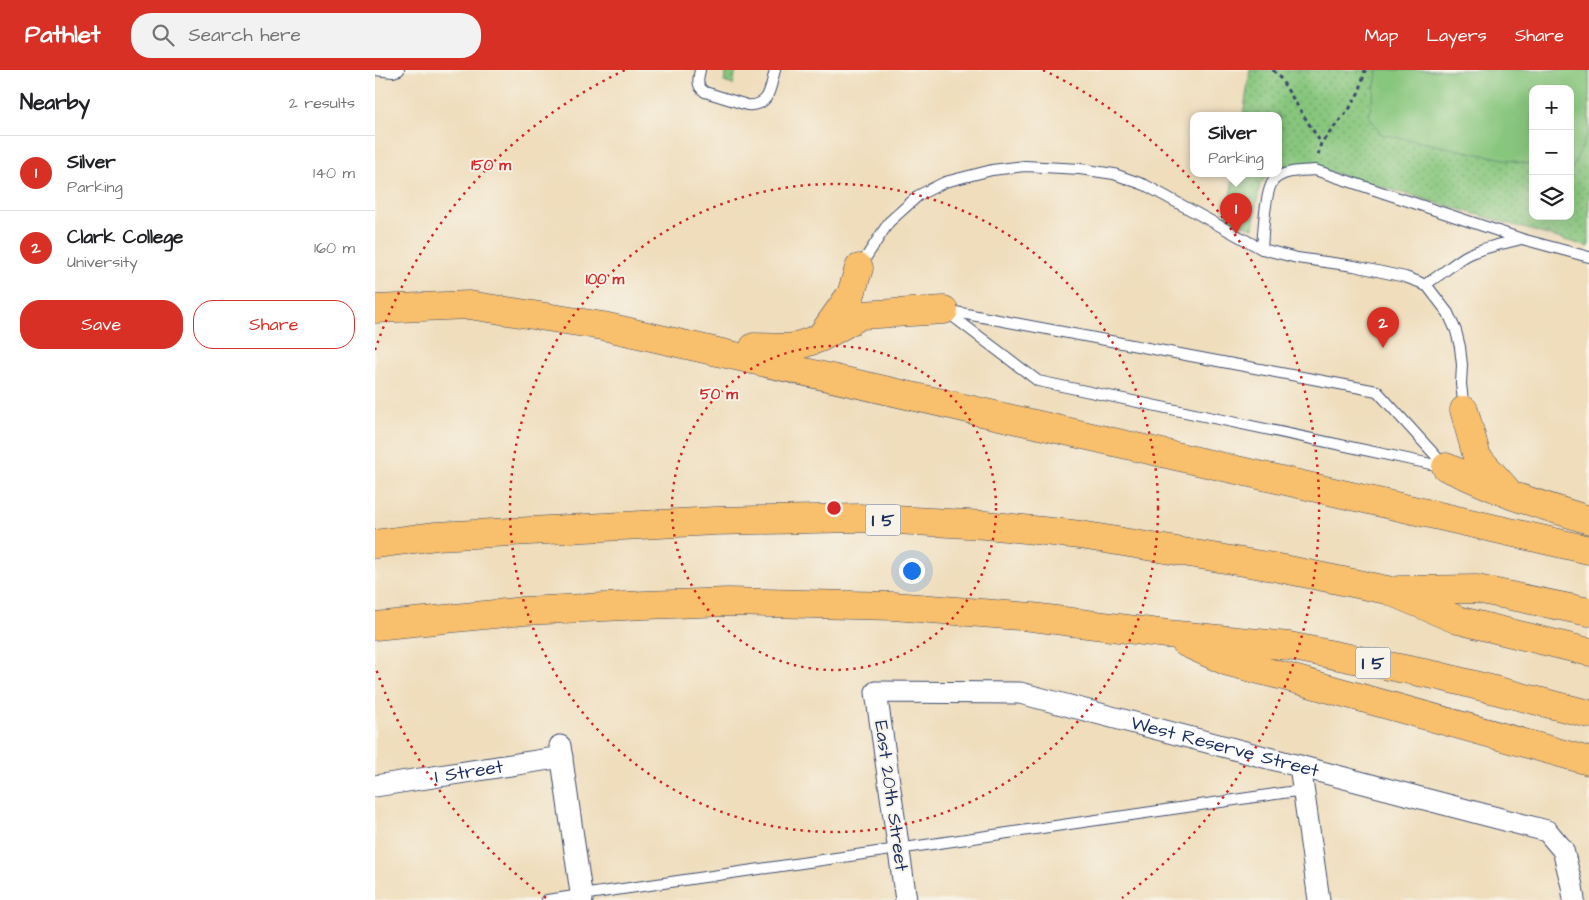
<!DOCTYPE html>
<html lang="en">
<head>
<meta charset="utf-8">
<style>
  body { margin:0; font-family:"Architects Daughter",sans-serif; background:#f2f2f2; color:#202124 }
  .controls { position:absolute; right:15px; top:15px; display:grid; overflow:hidden; border-radius:10px; box-shadow:0 5px 20px #0002 }
  .controls button { width:45px; height:45px; display:grid; place-items:center; padding:0; border:0; border-bottom:1px solid #e0e0e0; background:#fff; color:#202124; font:25px sans-serif }
  .you { position:absolute; left:536px; top:500px; width:18px; height:18px; margin:-12px; border:4px solid #fff; border-radius:50%; background:#1a73e8; box-shadow:0 0 0 8px #1a73e833 }
  .badge { display:grid; place-items:center; width:32px; height:32px; border-radius:50%; background:#d93025; color:#fff; font-size:16px; font-weight:700 }
  .pin { position:absolute; translate:-50% -41px; filter:drop-shadow(0 1px 2px #0008) }
  .pin::after { content:''; position:absolute; top:26px; width:18px; height:15px; background:inherit; clip-path:polygon(0 0,100% 0,50% 100%) }
  .popup { position:absolute; left:815px; top:42px; width:92px; height:65px; box-sizing:border-box; display:grid; place-content:center; border-radius:10px; background:#fff; filter:drop-shadow(0 1px 4px #0005); font-size:16px; white-space:nowrap; color:#757577 }
  .popup b { font-size:19px; color:#202124 }
  .popup::after { content:''; position:absolute; left:50%; top:100%; margin-left:-10px; border:10px solid transparent; border-top-color:#fff }
  .list { margin:0; padding:0; list-style:none }
  h2 { display:flex; justify-content:space-between; align-items:center; height:65px; margin:0; padding:0 20px; font-size:21px }
  h2 small { font-size:16px; font-weight:400; color:#757577 }
  .list li { display:grid; grid-template-columns:32px 1fr auto; gap:15px; align-items:center; box-sizing:border-box; height:75px; padding:0 20px; border-top:1px solid #e0e0e0 }
  .list b { display:block; font-size:19px; white-space:nowrap }
  .list p { margin:0; font-size:16px; white-space:nowrap; color:#757577 }
  .list em { font-size:16px; font-style:normal; color:#757577 }
  .actions { display:flex; gap:10px; padding:15px 20px }
  .actions a { flex:1; padding:11px 0; border:1px solid #d93025; border-radius:20px; text-align:center; font-size:18px; color:#d93025 }
  .actions .main { background:#d93025; color:#fff }
  .icon { flex:none; width:28px; height:28px; fill:none; stroke:currentColor; stroke-width:2; stroke-linecap:round; stroke-linejoin:round }
  .map { position:relative; flex:none; width:1214px; height:830px; overflow:hidden }
  header { display:flex; align-items:center; gap:30px; box-sizing:border-box; height:70px; padding:0 25px; background:#d93025; color:#fff }
  header strong { font-size:24px }
  nav { display:flex; gap:28px; margin-inline-start:auto; font-size:18px }
  .search { width:350px; height:45px; background:#f2f2f2; display:flex; align-items:center; gap:12px; box-sizing:border-box; padding:0 18px; border-radius:20px; color:#757577; font-size:19px }
  main { display:flex }
  aside { flex:1; background:#fff }
  .map>svg:first-child { display:block }
  .grass { fill:url(#grass-dots); stroke:#517a6e; fill-rule:evenodd }
  .pitch { fill:#87c67d; stroke:#517a6e }
  .lines { fill:none; stroke-linecap:round; stroke-linejoin:round }
  .lane-casing { stroke:#3b496c; stroke-width:12 }
  .street-casing { stroke:#3b496c; stroke-width:23 }
  .highway-casing { stroke:#3b496c; stroke-width:29 }
  .path { stroke:#3b496c; stroke-width:3; stroke-dasharray:4 4; stroke-linecap:butt }
  .lane { stroke:#fff; stroke-width:10 }
  .street { stroke:#fff; stroke-width:21 }
  .highway { stroke:#f8bf6c; stroke-width:28 }
  .ring { fill:none; stroke:#d62828; stroke-width:2.5; stroke-dasharray:2.5 5 }
  .labels { text-anchor:middle; dominant-baseline:central; stroke-width:4; stroke-linejoin:round; paint-order:stroke }
  .shield { fill:#f7f3e8; stroke:#5d6a87; stroke-width:1 }
  .shield-label { font-size:18px; font-weight:bold; fill:#1b2f5e }
  .street-label { font-size:19px; fill:#1b2f5e; stroke:#f7f3e8 }
  .centre { fill:#d62828; stroke:#f7f3e8; stroke-width:2.5 }
  .ring-label { font-size:15px; text-anchor:middle; font-weight:bold; fill:#d62828; stroke:#f7f3e8; stroke-width:4; stroke-linejoin:round; paint-order:stroke }
</style>
</head>
<body>
<header>
<strong>Pathlet</strong>
<div class="search"><svg class="icon" aria-label="search" viewBox="0 0 24 24"><circle cx="10" cy="10" r="6"/><path d="M15 15l6 6"/></svg>Search here</div>
<nav><a>Map</a><a>Layers</a><a>Share</a></nav>
</header>
<main>
<aside>
<h2>Nearby<small>2 results</small></h2>
<ul class="list">
<li><span class="badge">1</span><div><b>Silver</b><p>Parking</p></div><em>140 m</em></li>
<li><span class="badge">2</span><div><b>Clark College</b><p>University</p></div><em>160 m</em></li>
</ul>
<div class="actions"><a class="main">Save</a><a>Share</a></div>
</aside>
<div class="map">
<svg width="1214" height="830" viewBox="0 0 1214 830">
  <defs>
    <pattern id="grass-dots" width="8" height="8" patternUnits="userSpaceOnUse" patternTransform="scale(1.25)"><rect width="8" height="8" fill="#87c67d"/><path d="M2 2h.1M6 6h.1" fill="none" stroke="#6ea16a" stroke-width="1.8" stroke-linecap="round"/></pattern>
  </defs>
  <rect width="100%" height="100%" fill="#f7f3e8"/>
  <filter id="ink" filterUnits="userSpaceOnUse"><feTurbulence type="fractalNoise" baseFrequency=".02" numOctaves="2"/><feDisplacementMap in="SourceGraphic" scale="10" xChannelSelector="R" yChannelSelector="G"/><feConvolveMatrix kernelMatrix="1 2 1 2 8 2 1 2 1" color-interpolation-filters="sRGB"/></filter>
  <filter id="wash" filterUnits="userSpaceOnUse"><feTurbulence type="fractalNoise" baseFrequency=".0096" numOctaves="4" result="noise"/><feDisplacementMap in="SourceGraphic" scale="20" xChannelSelector="R" yChannelSelector="G"/><feGaussianBlur stdDeviation="1.12" result="paint"/><feColorMatrix in="noise" values="0 0 0 0 0 0 0 0 0 0 0 0 0 0 0 0 0 1.4 0 .05"/><feComposite in="paint" operator="in"/></filter>
  <g filter="url(#wash)">
    <rect width="100%" height="100%" fill="#efddbb"/>
    <g class="grass">
      <polygon points="352,0 361,0 358,15 349,12"/>
      <path d="M875,0H1214V177L931,95L914,96L904,98V45H868ZM1158,19H1195V146H1158Z"/>
      <polygon points="859,103 895,103 885,114 878,158 851,150"/>
    </g>
    <polygon class="pitch" points="1003,0 1214,0 1214,61 1195,103 1195,19 1158,19 1158,95 1006,64 994,46"/>
  </g>
  <g filter="url(#ink)">
    <g class="lines">
      <defs>
        <g id="lane">
          <polyline points="0,0 18,2 24,0"/>
          <path d="M325,0C323,9 321,16 330,22L372,35C395,37 395,18 400,0"/>
          <path d="M887,179C888,164 890,119 899,110C909,100 927,101 940,100L1147,169L1214,187"/>
          <polyline points="484,198 514,152 544,125 570,112 617,100 650,96 705,99 739,104 770,115 887,179 922,188 979,196 1030,207 1044,212 1053,217 1073,243 1081,261 1085,277 1087,295 1086,314 1089,339"/>
          <path d="M1049,215C1065,206 1076,195 1091,186C1107,177 1128,174 1146,169"/>
          <polyline points="570,240 1002,321 1070,396"/>
          <polyline points="572,242 663,311 1070,397"/>
          <polyline points="172,830 928,720"/>
        </g>
        <g id="street">
          <polyline points="185,676 207,830"/>
          <polyline points="925,696 944,830"/>
          <path id="s1" d="M0,716L187,687"/>
          <path id="s2" d="M531,830L501,622L645,623L1172,761L1188,780L1197,816L1199,830"/>
        </g>
        <g id="highway">
          <polyline points="0,239 94,235 228,256 1214,480"/>
          <polyline points="449,262 476,224 484,198"/>
          <polyline points="379,277 416,278 445,268 486,245 569,240"/>
          <polyline points="1089,340 1102,387 1130,418"/>
          <polyline points="1071,397 1138,426 1214,450"/>
          <polyline points="0,474 61,466 340,451 484,448 611,455 706,465 904,498 1012,520 1083,550 1214,582"/>
          <polyline points="1024,520 1102,519 1214,542"/>
          <polyline points="0,556 149,541 270,535 353,532 518,536 657,547 792,564 914,576 1064,606 1214,644"/>
          <polyline points="811,573 853,592 908,606 1214,691"/>
        </g>
      </defs>
      <use href="#lane" class="lane-casing"/>
      <use href="#street" class="street-casing"/>
      <use href="#highway" class="highway-casing"/>
      <g class="path">
        <polyline points="898,0 905,8 946,73"/>
        <polyline points="943,85 946,73 975,38 985,20 990,0"/>
      </g>
      <use href="#lane" class="lane"/>
      <use href="#street" class="street"/>
      <use href="#highway" class="highway"/>
    </g>
  </g>
  <g class="ring">
    <circle cx="459" cy="438" r="162"/>
    <circle cx="459" cy="438" r="324"/>
    <path d="M171 828A485 485 0 0 1 0 596M0 280A485 485 0 0 1 250 0M668 0A485 485 0 0 1 747 828"/>
  </g>
  <g class="labels">
    <g class="shield">
      <rect x="490.5" y="434.5" width="35" height="31" rx="4"/>
      <rect x="980.5" y="577.5" width="35" height="31" rx="4"/>
    </g>
    <g class="shield-label">
      <text x="508" y="450">I 5</text>
      <text x="998" y="593">I 5</text>
    </g>
    <g class="street-label">
      <text stroke="none"><textPath href="#s2" startOffset="566">West Reserve Street</textPath></text>
      <text stroke="none"><textPath href="#s1" startOffset="95">I Street</textPath></text>
      <text transform="translate(516 726) rotate(82)">East 20th Street</text>
    </g>
  </g>
  <circle cx="459" cy="438" r="8" class="centre"/>
  <g class="ring-label">
    <text x="116" y="100">150 m</text>
    <text x="230" y="214">100 m</text>
    <text x="344" y="329">50 m</text>
  </g>
</svg>
<div class="controls">
<button>+</button>
<button>−</button>
<button><svg class="icon" aria-label="layers" viewBox="0 0 24 24"><path d="M12 4l9 5-9 5-9-5zM3 14l9 5 9-5"/></svg></button>
</div>
<div class="you"></div>
<div class="pin badge" style="left:861px;top:164px">1</div>
<div class="popup"><b>Silver</b>Parking</div>
<div class="pin badge" style="left:1008px;top:278px">2</div>
</div>
</main>
</body>
</html>
